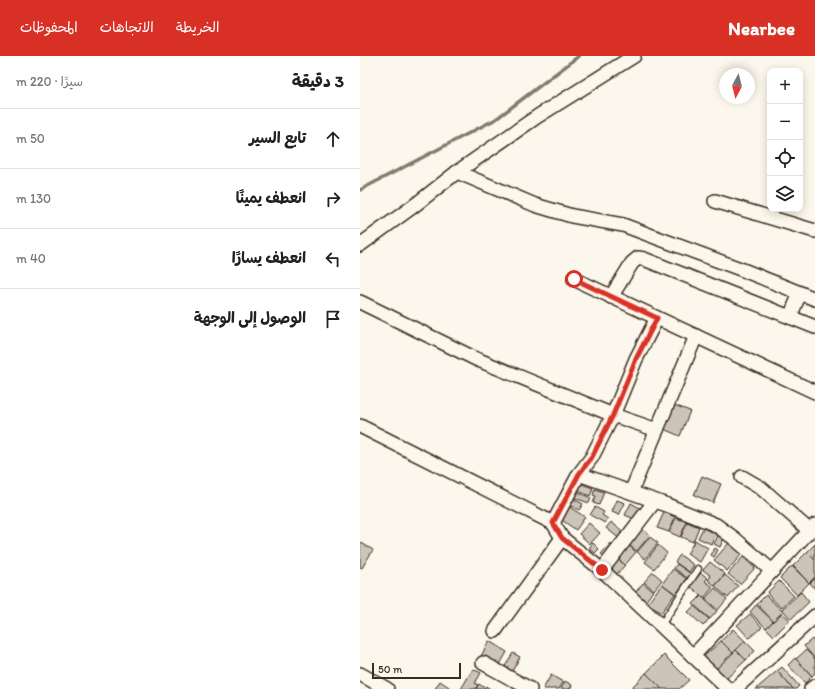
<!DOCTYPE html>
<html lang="ar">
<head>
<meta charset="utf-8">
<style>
  body { margin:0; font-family:Itim,"Playpen Sans Arabic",sans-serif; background:#f2f2f2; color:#202124; direction:rtl }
  .controls { position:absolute; right:12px; top:12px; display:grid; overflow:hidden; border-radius:8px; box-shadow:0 2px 10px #0003 }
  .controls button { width:36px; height:36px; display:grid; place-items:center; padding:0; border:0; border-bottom:1px solid #e0e0e0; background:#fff; color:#202124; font:20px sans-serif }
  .compass { position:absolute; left:359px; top:12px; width:36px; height:36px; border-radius:50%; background:#fff; box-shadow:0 2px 10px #0003; rotate:187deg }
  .scale { position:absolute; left:12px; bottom:10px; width:89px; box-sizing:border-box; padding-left:4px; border:2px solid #3b2a1e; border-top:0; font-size:11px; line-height:14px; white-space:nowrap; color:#3b2a1e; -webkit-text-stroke:3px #fbf7ec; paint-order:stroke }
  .stop { position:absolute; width:12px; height:12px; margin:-9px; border:3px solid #d93025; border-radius:50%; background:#fff }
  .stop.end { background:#d93025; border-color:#fff; box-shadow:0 1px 4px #0008 }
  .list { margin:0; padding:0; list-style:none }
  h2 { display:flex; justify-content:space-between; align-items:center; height:52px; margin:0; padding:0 16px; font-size:17px }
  h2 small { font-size:13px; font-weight:400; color:#757577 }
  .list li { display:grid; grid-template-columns:26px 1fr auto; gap:12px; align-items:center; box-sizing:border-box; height:60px; padding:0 16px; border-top:1px solid #e0e0e0 }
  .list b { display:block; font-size:15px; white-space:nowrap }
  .list em { font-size:13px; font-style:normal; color:#757577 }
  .icon { flex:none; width:22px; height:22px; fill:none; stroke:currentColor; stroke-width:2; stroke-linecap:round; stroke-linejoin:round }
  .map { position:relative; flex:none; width:455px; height:633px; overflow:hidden; direction:ltr }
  header { display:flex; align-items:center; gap:24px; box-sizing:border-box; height:56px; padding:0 20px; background:#d93025; color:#fff }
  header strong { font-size:19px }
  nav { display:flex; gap:22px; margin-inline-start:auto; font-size:14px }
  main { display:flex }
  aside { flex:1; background:#fff }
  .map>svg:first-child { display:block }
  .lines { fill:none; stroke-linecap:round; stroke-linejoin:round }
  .stream { stroke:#85796d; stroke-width:3.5 }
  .building { fill:#ccc4b9; stroke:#3b2a1e }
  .lane-casing { stroke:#3b2a1e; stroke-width:9 }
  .street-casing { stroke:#3b2a1e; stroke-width:16 }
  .lane { stroke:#fbf7ec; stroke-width:6 }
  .street { stroke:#fbf7ec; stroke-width:13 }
  .route { stroke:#d93025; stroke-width:5 }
</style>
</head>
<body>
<header>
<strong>Nearbee</strong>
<nav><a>الخريطة</a><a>الاتجاهات</a><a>المحفوظات</a></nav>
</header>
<main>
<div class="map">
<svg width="455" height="633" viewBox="0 0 455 633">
  <rect width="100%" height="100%" fill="#fbf7ec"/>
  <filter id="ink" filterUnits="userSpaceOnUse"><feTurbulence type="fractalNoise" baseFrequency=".025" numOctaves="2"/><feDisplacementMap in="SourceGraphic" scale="8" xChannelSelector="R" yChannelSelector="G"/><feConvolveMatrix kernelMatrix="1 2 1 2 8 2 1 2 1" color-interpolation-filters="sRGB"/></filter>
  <g filter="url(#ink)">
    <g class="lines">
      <polyline class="stream" points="0,134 136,63 219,0"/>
    </g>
    <g class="building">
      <polygon points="311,348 330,355 320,380 301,372"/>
      <polygon points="342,420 361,428 353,447 334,439"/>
      <polygon points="219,427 233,432 230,440 216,434"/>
      <polygon points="235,433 244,436 239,449 233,447 236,440 233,439"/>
      <polygon points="214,435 231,442 229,447 212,441"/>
      <polygon points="212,442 223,448 219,454 209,449"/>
      <polygon points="257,444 265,447 259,459 252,456"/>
      <polygon points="271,447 280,452 274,463 265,459"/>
      <polygon points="208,450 225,461 216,474 199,462"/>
      <polygon points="235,451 244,456 242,459 248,463 245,467 230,459"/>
      <polygon points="304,456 315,461 309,476 297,472"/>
      <polygon points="316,462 327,466 320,481 309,476"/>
      <polygon points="251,466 265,477 260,483 246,472"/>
      <polygon points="327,466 339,471 333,486 321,481"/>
      <polygon points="229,467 240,477 230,488 219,478"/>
      <polygon points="280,471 290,479 277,495 266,487"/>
      <polygon points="343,472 356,478 351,488 338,482"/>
      <polygon points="359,477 365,480 360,491 354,488"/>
      <polygon points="290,481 298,487 285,503 277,496"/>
      <polygon points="335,484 348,492 340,506 327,498"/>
      <polygon points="0,486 13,494 2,512 0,511"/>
      <polygon points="370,486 383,497 367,515 354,504"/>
      <polygon points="233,487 239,493 235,497 229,492"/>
      <polygon points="251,487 256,492 246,502 241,498"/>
      <polygon points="266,487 276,496 265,509 255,501"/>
      <polygon points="455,488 455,504 447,496"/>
      <polygon points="298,489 307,497 294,513 285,506"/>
      <polygon points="355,492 358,494 354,501 351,499"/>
      <polygon points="447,496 455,504 455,521 449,527 433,510"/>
      <polygon points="320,499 334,509 329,516 315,506"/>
      <polygon points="255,501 265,509 257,518 247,510"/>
      <polygon points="383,501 395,512 380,528 368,518"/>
      <polygon points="350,506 365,518 355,530 348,524 351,520 343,514"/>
      <polygon points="317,508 331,518 327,522 314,512"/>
      <polygon points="432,510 449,527 437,539 420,522"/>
      <polygon points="313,513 327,523 316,538 302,528"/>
      <polygon points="293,516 302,524 294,534 284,526"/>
      <polygon points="341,517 348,522 345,525 353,531 344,542 330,530"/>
      <polygon points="365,519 378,530 368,542 355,530"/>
      <polygon points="455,522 455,533 450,527"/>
      <polygon points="419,525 434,540 421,552 407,537"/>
      <polygon points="283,527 293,535 286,545 275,537"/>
      <polygon points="302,528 315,538 301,557 288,547"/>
      <polygon points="355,532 367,543 358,554 345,543"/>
      <polygon points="441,536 449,546 431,563 422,553"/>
      <polygon points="406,539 423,556 413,565 397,548"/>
      <polygon points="341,540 357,555 350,563 333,548"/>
      <polygon points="396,549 413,565 406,572 390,556"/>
      <polygon points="334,550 349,563 343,570 328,556"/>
      <polygon points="422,557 430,564 414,580 406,572"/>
      <polygon points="390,558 402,571 389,582 377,569"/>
      <polygon points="373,573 385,585 373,597 361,585"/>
      <polygon points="452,583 455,587 455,603 444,590"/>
      <polygon points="129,585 147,596 138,612 120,602"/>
      <polygon points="361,585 373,597 353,616 341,603"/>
      <polygon points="385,585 395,595 386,604 376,594"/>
      <polygon points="376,594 386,604 366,623 356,613"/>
      <polygon points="446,594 455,603 455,617 452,620 436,603"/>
      <polygon points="153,597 160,601 151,617 144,612"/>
      <polygon points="304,599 329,624 319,633 302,633 286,617"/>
      <polygon points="435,602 452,620 445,627 428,609"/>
      <polygon points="422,611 439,630 436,633 433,633 417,615"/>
      <polygon points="113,613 121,617 115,627 118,629 115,633 101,633"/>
      <polygon points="417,615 433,633 396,633"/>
      <polygon points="286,617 302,633 270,633"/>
      <polygon points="191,619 203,626 199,633 183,633"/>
      <polygon points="80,625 89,631 88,633 75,633"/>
      <polygon points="205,625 212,629 210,633 201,633"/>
      <polygon points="119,628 125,632 126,630 130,633 116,633"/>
    </g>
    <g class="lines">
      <defs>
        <polyline id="lane" points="301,569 338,513"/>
        <g id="street">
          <polyline points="97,116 175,149 212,160 263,169 383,214 455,243"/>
          <polyline points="355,145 455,175"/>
          <polyline points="0,189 55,149 97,116 178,60 274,0"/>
          <polyline points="214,223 455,336"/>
          <polyline points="251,241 272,207 278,202 284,203 455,271"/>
          <polyline points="0,246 116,303 253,359 297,374"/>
          <polyline points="430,261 440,237"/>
          <polyline points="0,370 193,467 202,482 242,514 368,633"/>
          <polyline points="219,418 307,449 356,469 375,483 412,515"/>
          <polyline points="382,421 401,432 450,475"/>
          <polyline points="271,436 336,280"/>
          <polyline points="193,467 219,418 232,401 253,359 276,303 297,262"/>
          <polyline points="242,514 295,445"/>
          <polyline points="135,575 202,482"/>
          <polyline points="333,600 455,469"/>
          <polyline points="123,607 170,633"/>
          <polyline points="0,618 27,633"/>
          <polyline points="375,633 455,560"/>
          <polyline points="451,633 455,630"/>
        </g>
      </defs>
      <use href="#lane" class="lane-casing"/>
      <use href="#street" class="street-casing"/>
      <use href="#lane" class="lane"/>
      <use href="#street" class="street"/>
    </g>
  </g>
  <g class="lines" filter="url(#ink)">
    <polyline class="route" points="214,223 297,262 276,303 253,359 232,401 219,418 193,467 202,482 242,514"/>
  </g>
</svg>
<div class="controls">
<button>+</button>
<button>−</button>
<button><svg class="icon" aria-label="locate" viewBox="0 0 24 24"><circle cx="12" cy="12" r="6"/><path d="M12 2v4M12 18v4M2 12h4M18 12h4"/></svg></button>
<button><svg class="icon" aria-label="layers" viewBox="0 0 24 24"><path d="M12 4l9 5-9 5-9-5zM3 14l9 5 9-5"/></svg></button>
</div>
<svg class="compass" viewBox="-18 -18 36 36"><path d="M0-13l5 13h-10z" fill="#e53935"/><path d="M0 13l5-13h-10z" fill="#757577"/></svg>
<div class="scale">50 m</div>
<div class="stop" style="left:214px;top:223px"></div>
<div class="stop end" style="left:242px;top:514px"></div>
</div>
<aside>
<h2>3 دقيقة<small>سيرًا · 220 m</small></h2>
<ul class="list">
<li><svg class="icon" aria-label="ahead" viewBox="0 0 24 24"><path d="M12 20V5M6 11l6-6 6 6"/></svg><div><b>تابع السير</b></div><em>50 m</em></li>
<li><svg class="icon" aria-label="right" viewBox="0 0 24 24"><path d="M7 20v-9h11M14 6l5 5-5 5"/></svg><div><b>انعطف يمينًا</b></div><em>130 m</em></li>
<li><svg class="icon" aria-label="left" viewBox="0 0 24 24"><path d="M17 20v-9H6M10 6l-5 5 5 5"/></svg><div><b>انعطف يسارًا</b></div><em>40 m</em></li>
<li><svg class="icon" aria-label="arrive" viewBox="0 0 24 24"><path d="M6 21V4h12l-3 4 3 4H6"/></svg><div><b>الوصول إلى الوجهة</b></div></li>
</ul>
</aside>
</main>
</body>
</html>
